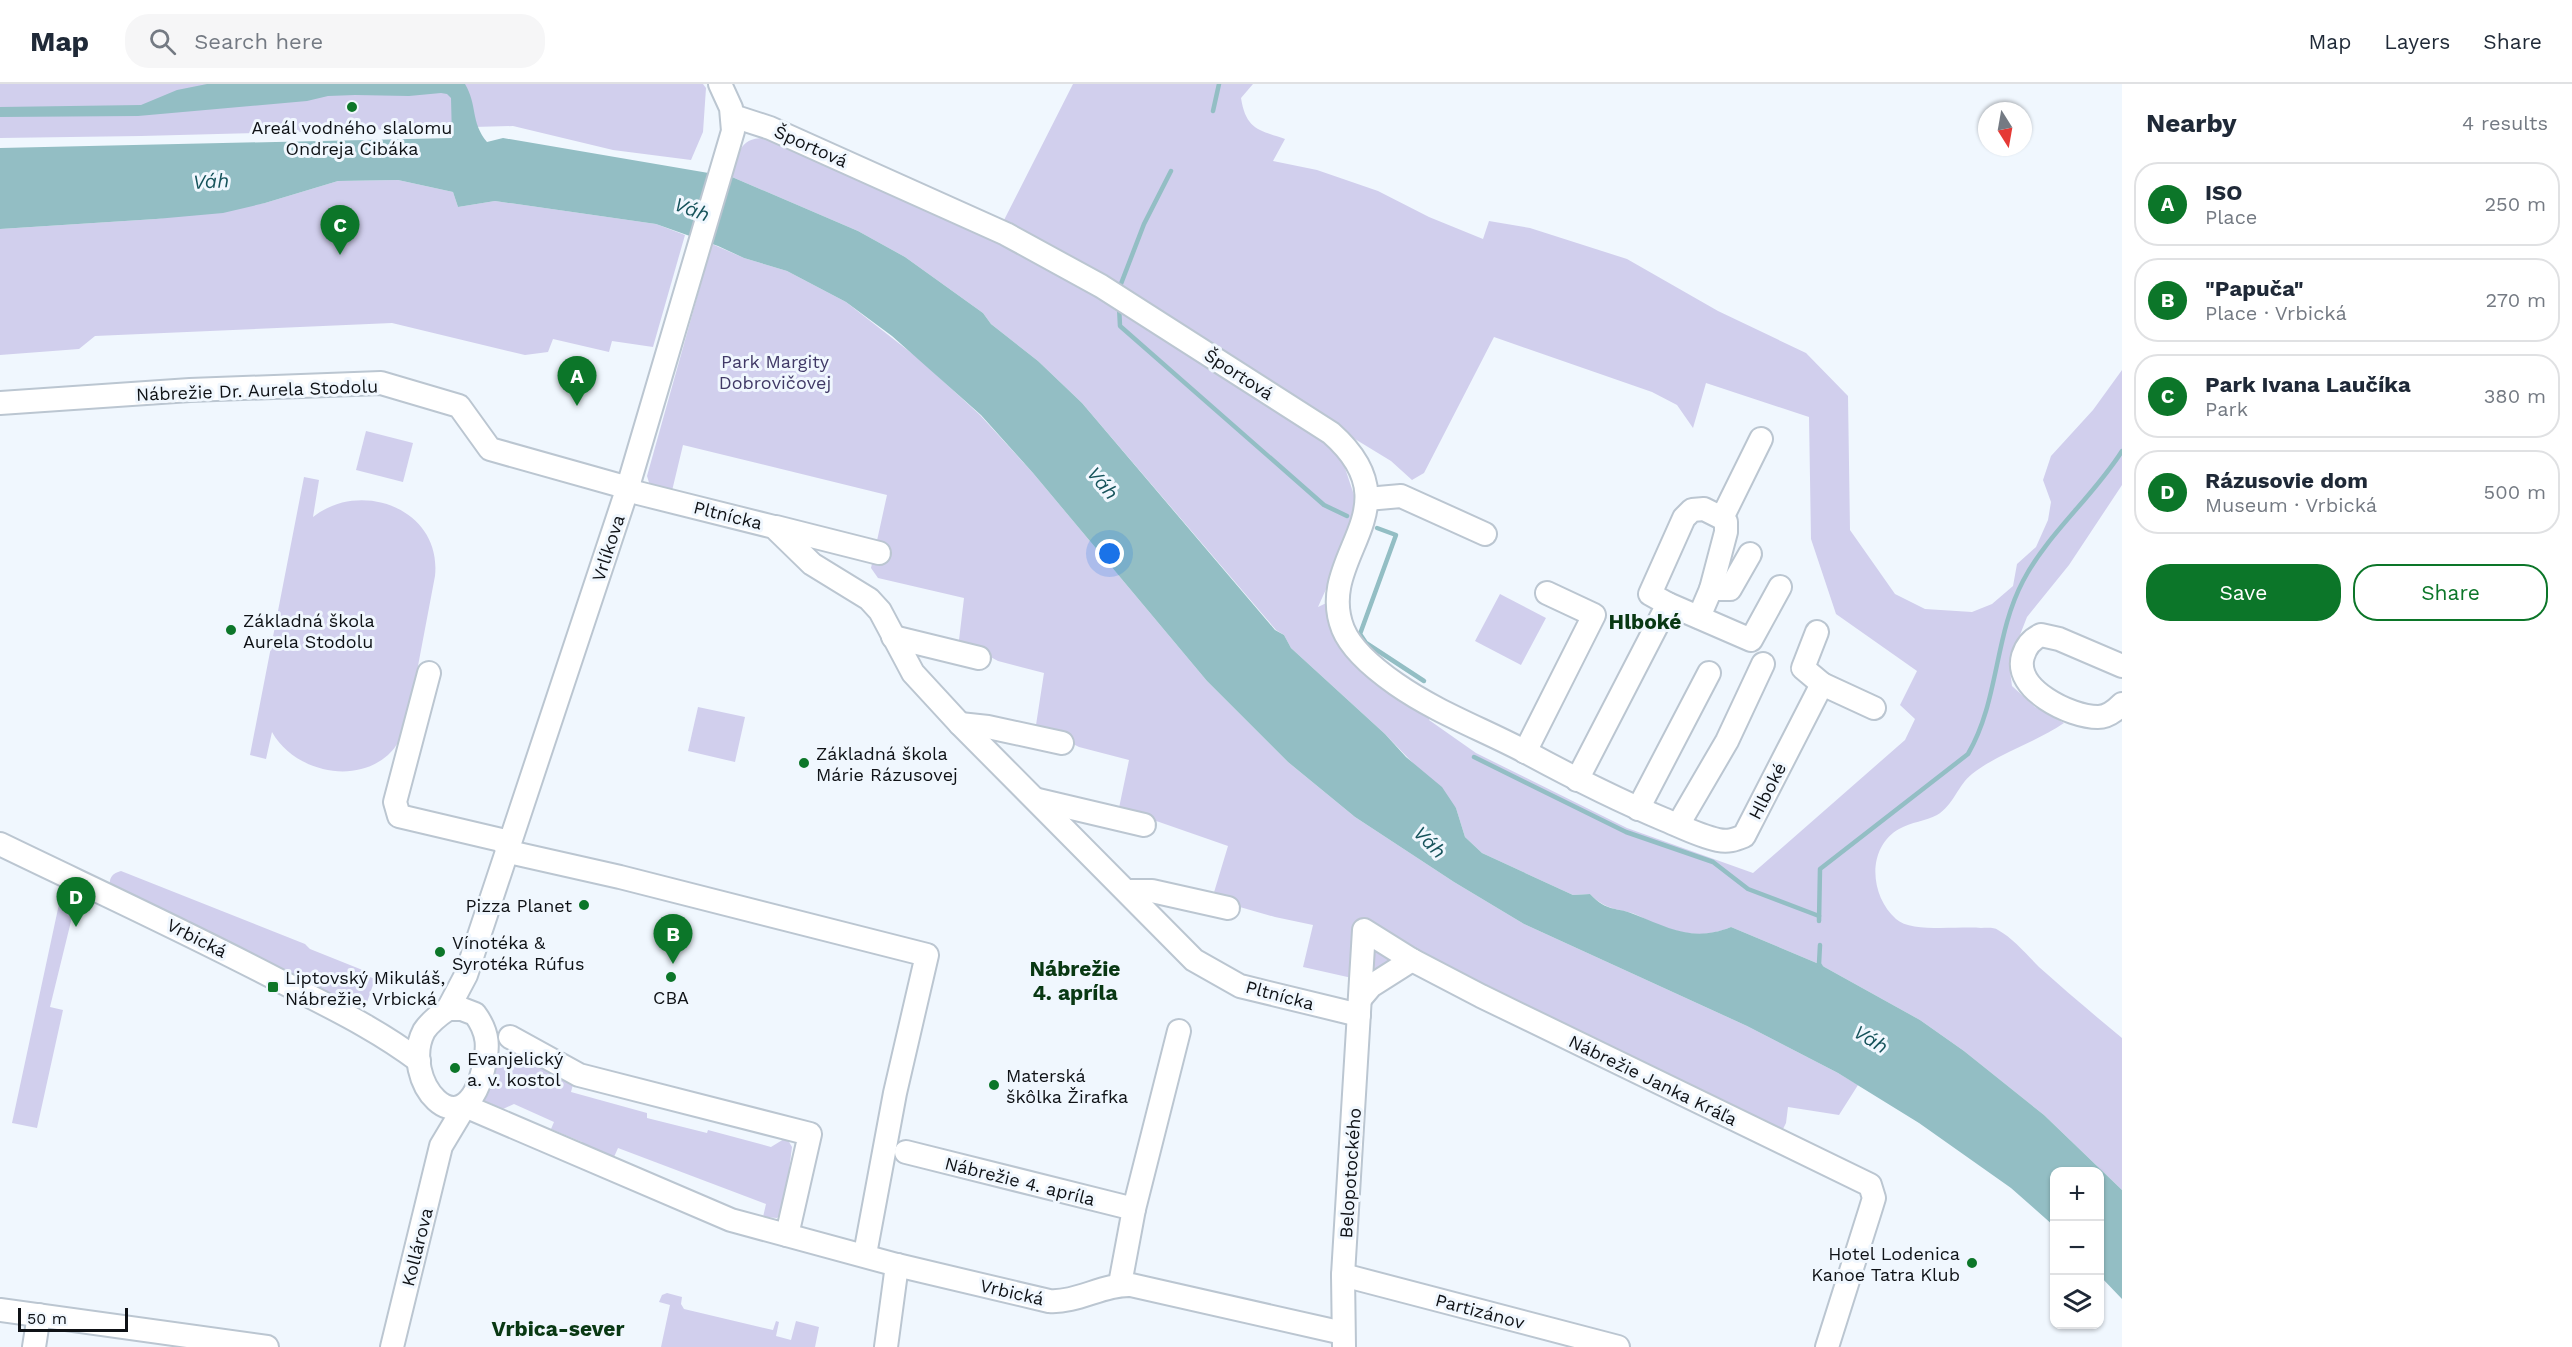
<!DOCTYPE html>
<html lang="en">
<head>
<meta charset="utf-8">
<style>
  body { margin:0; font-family:"Work Sans",sans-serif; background:#f6f6f7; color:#1f2937 }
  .controls { position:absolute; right:18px; bottom:18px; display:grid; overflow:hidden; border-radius:12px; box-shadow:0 2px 4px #0004 }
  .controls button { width:54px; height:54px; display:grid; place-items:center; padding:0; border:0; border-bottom:2px solid #e0e1e3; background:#fff; color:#1f2937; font:30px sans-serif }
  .compass { position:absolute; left:1978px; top:18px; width:54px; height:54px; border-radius:50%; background:#fff; box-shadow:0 2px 4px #0004; rotate:169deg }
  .scale { position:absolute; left:18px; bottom:15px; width:110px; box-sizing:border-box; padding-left:6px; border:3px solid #0f1216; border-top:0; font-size:16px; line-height:21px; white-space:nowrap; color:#0f1216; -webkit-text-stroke:4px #f0f7fe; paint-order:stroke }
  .you { position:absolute; left:1110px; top:470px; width:21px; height:21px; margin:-15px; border:4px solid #fff; border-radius:50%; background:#1a73e8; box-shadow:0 0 0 9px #1a73e833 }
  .badge { display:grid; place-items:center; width:39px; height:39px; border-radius:50%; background:#0c7629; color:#fff; font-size:20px; font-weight:700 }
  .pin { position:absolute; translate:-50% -50px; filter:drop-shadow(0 2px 3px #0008) }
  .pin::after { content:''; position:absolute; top:32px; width:21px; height:18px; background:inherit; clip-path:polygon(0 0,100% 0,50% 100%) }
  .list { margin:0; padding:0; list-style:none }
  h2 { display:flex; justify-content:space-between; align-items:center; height:78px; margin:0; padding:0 24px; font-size:26px }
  h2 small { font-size:20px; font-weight:400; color:#747a83 }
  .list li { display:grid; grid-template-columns:39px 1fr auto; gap:18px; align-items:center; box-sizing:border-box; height:84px; margin:0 12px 12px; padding:0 12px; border:2px solid #e0e1e3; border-radius:24px }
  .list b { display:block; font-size:22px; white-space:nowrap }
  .list p { margin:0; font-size:20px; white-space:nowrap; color:#747a83 }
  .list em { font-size:20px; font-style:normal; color:#747a83 }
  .actions { display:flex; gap:12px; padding:18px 24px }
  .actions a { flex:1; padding:14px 0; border:2px solid #0c7629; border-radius:24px; text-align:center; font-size:21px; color:#0c7629 }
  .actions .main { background:#0c7629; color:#fff }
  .icon { flex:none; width:33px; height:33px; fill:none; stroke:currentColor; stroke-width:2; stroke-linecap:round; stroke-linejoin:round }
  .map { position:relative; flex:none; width:2122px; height:1263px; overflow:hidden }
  header { display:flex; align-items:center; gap:36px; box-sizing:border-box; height:84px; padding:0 30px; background:#fff; border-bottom:2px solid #e0e1e3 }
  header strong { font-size:28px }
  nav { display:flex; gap:33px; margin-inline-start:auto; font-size:21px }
  .search { width:420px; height:54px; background:#f6f6f7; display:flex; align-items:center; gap:15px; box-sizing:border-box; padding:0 21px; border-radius:24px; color:#747a83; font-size:22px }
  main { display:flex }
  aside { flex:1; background:#fff }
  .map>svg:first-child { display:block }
  .green { fill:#d1cfed }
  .water { fill:#93bec4 }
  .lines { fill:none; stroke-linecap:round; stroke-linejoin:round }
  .stream { stroke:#93bec4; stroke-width:4.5 }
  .minor-casing { stroke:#bbc6d1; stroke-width:26 }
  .minor { stroke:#fff; stroke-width:22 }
  .poi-dot { fill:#0c7629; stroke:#f0f7fe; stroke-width:2 }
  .labels { text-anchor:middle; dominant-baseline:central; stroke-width:6; stroke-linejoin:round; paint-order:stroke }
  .poi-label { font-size:18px; fill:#0f1216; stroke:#f0f7fe; text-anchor:start }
  .street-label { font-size:18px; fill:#0f1216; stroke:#f0f7fe }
  .park-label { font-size:18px; fill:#403966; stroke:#f0f7fe }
  .water-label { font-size:20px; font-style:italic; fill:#16535b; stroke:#f0f7fe }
  .quarter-label { font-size:21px; font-weight:bold; fill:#093813; stroke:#f0f7fe }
</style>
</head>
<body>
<header>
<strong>Map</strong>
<div class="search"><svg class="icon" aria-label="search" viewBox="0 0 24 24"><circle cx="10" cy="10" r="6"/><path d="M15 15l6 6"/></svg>Search here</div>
<nav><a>Map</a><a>Layers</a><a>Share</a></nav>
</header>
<main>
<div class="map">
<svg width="2122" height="1263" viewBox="0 0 2122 1263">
  <rect width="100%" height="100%" fill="#f0f7fe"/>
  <g class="green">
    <polygon points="0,0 703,0 706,4 703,48 691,76 613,66 513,42 141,52 0,54"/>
    <path d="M1073,0H1253L1241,14C1246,45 1258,46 1285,55L1273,77L1317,86L1378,107L1429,133L1483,155L1489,137L1530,144L1627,175L1718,227L1806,269L1848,312L1850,446L1895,510L1925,525L1972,528L1992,520L2013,502L2017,480L2036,463L2048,436L2051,418L2043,396L2051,372L2093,326L2122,286V401L2069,481L2027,533L2009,579L2012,602L2035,623L2064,639C2035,659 2000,668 1972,690C1958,701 1953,722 1937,731C1926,737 1911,738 1899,745C1866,764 1870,812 1896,835C1911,849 1959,842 1981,844C1986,844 1994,843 1998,846C2013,854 2027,871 2039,883C2066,907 2094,931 2122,954V1106L2044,1031L1964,967L1920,936L1819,880L1731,843C1705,854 1685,851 1658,841C1649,838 1641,832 1632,829C1613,824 1605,825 1590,810L1573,811L1482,769L1465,753L1456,724L1385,650L1291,564L1284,551L1276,546L1082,319L1038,277L991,240L983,229L905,173L858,147L732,93C738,71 738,53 766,54L998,153L1133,230L1339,366L1358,423L1354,443L1318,523L1343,511V527L1366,569L1436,621L1429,636L1476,669L1627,744L1753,789L1905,656L1915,635L1900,621L1917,587L1836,530L1811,455L1809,333L1706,299L1693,344L1677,321L1652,308L1494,253L1424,389L1412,396L1391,377L1002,140Z"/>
    <polygon points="398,96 453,108 458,123 495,117 656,140 685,151 653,263 612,257 609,268 553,255 548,268 525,271 392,239 95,252 79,265 0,271 0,145 156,135 265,119 338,97"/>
    <polygon points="712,160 744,174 787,187 846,218 919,275 980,331 1033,389 1207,597 1288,678 1355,733 1454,798 1524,840 1747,942 1838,989 1858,1001 1839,1031 1788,1023 1786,1039 1780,1051 1415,869 1352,894 1303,883 1313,841 1275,833 1212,815 1228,762 1119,724 1129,676 1079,663 1036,641 1044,589 998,577 959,556 964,514 878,494 871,484 887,411 683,361 671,411 650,402 647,392"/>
    <polygon points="366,347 413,359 403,398 356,386"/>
    <path d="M304,393L319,396L313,433C361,395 442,425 435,492L407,640C402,652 397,663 388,671C353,702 293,686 272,648L266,675L250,671Z"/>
    <polygon points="1500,510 1546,534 1521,581 1475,557"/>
    <polygon points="698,623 745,633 735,678 688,667"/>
    <path d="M121,787L305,860L310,865L370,889V893L375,895L365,924L353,927L110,804C109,794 111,790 121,787Z"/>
    <polygon points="59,820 74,825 50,923 63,926 37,1044 12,1039"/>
    <polygon points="514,967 575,993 571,1008 647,1029 647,1034 707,1049 708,1046 771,1063 784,1055 788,1056 792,1063 784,1126 777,1134 763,1133 766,1120 618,1064 614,1073 580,1064 582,1058 551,1045 554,1038 514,1020 503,1025 483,1016 495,972"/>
    <polygon points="667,1209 682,1213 681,1220 684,1225 773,1246 776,1237 779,1238 776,1252 791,1256 796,1237 819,1243 815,1263 661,1263 670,1221 659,1218 662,1211"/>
  </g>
  <path class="water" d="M207,0H465C478,22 470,37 487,58L503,54L732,93L858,147L905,173L983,229L991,240L1038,277L1082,319L1275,546L1284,551L1291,564L1385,650L1406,673L1442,703L1456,724L1465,753L1482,769L1573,811L1590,810C1608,829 1615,822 1636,831C1671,845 1694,858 1731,843L1819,880L1920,936L1964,967L2044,1031L2122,1106V1215L2100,1192V1088H2054V1142L2011,1104L1919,1039L1838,989L1747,942L1524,840L1454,798L1355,733L1288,678L1207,597L1033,389L981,331L892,252L846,218L787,187L744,174L718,162L656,140L495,117L458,123L453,108L398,96L338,97L265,119L223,129L156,135L0,145V64L452,54L451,14L447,10L441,9L409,12L355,11L328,12L307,17L138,32L0,33V23L141,21L177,6Z"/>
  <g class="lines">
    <g class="stream">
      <polyline points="1213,27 1219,0"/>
      <polyline points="1119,205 1144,140 1171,87"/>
      <polyline points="1119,222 1120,242 1324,421 1347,432"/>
      <polyline points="1377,444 1396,451 1360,550 1366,559 1424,597"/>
      <polyline points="1474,673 1626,748 1713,778 1748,805 1819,832"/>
      <path d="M1819,837L1820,785L1968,670C1999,617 1994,552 2023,497C2048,449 2093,413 2122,367"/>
      <polyline points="1820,861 1819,880 1822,885"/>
    </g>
    <defs>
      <g id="minor">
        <path d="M733,32L770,44L1006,150L1101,202L1331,349C1418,426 1314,472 1343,545C1352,567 1376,586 1396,600C1436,628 1482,645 1524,667C1570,692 1615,715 1663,735C1680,742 1699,752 1718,756C1728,758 1734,756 1744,752L1822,600L1874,624"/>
        <polyline points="0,319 190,306 381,299 459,322 490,365 618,401 638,409 774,443 812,480 869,515 880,527 913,589 960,640 1194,876 1240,902 1359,931"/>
        <polyline points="1367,415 1401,412 1485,450"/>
        <polyline points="776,443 879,469"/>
        <polyline points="1711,505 1730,505 1750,470"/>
        <polyline points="1668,520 1751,556 1780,503"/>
        <polyline points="1699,533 1711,505 1726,448 1726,438 1722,434"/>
        <polyline points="1817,548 1803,584 1822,600"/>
        <polyline points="893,553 979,574"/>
        <path d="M2122,582L2059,555L2041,551C2032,555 2026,562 2023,572C2013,605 2070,633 2098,633C2107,633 2115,627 2122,620"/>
        <polyline points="429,589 395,718 399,732 501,756 509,766 518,770 620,793 927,871 895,1009 865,1170"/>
        <polyline points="960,640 988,643 1062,659"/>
        <polyline points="1525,668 1594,531 1547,509"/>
        <polyline points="1577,696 1668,520 1650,510 1684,434 1692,426 1704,425 1722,434 1761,355"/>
        <polyline points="1038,716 1144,741"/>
        <polyline points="1638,725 1709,589"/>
        <polyline points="1678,741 1727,657 1763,580"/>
        <path d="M0,760C95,806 191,850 284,899C330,923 377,945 419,977"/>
        <polyline points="1127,807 1152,807 1228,824"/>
        <polyline points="1360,915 1371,902 1412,876"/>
        <polyline points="448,925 466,891 627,406 733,47 731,24 720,0"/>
        <path d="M448,925H462L475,930C489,949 489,964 483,986C462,1070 399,995 424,947C430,938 439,931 448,925Z"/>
        <polyline points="510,953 579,991 810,1050 787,1151"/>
        <path d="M465,1022L731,1136L897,1181L1049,1217C1077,1219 1103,1200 1131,1201L1343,1249"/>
        <polyline points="906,1068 1134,1125"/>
        <polyline points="1343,1191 1618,1263"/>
        <polyline points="1120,1200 1134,1125 1179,947"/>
        <polyline points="0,1226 267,1263"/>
        <polyline points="34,1263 39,1231"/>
        <polyline points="392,1263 441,1062 465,1022"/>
        <polyline points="886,1263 897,1181"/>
        <polyline points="1344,1263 1343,1191 1364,846 1412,876 1481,912 1870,1101 1874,1114 1870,1127 1827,1263"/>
      </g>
    </defs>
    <use href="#minor" class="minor-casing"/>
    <use href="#minor" class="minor"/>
  </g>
  <g class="poi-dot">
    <circle cx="352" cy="23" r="6"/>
    <circle cx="231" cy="546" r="6"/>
    <circle cx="804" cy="679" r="6"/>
    <circle cx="584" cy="821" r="6"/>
    <circle cx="440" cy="868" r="6"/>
    <circle cx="671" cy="893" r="6"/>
    <rect x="267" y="897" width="12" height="12" rx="3"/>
    <circle cx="455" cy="984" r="6"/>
    <circle cx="994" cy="1001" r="6"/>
    <circle cx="1972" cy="1179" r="6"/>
  </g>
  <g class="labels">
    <g class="poi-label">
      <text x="352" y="43" text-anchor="middle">Areál vodného slalomu<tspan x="352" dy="21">Ondreja Cibáka</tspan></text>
      <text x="243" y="536">Základná škola<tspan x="243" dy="21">Aurela Stodolu</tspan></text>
      <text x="816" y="669">Základná škola<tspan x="816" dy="21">Márie Rázusovej</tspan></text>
      <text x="572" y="821" text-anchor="end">Pizza Planet</text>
      <text x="452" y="858">Vínotéka &amp;<tspan x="452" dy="21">Syrotéka Rúfus</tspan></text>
      <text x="285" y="893">Liptovský Mikuláš,<tspan x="285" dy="21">Nábrežie, Vrbická</tspan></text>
      <text x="671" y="913" text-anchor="middle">CBA</text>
      <text x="467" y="974">Evanjelický<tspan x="467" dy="21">a. v. kostol</tspan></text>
      <text x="1006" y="991">Materská<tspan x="1006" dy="21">škôlka Žirafka</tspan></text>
      <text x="1960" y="1169" text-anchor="end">Hotel Lodenica<tspan x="1960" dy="21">Kanoe Tatra Klub</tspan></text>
    </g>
    <g class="street-label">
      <text transform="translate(811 62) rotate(24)">Športová</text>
      <text transform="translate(1239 290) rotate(33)">Športová</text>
      <text transform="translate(257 306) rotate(-2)">Nábrežie Dr. Aurela Stodolu</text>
      <text transform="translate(728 431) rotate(14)">Pltnícka</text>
      <text transform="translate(608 464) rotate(-72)">Vrlíkova</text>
      <text transform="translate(1767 707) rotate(-63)">Hlboké</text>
      <text transform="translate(197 854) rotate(27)">Vrbická</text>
      <text transform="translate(1280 911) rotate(15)">Pltnícka</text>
      <text transform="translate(1653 996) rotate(26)">Nábrežie Janka Kráľa</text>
      <text transform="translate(1350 1089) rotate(-86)">Belopotockého</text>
      <text transform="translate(1020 1097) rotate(14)">Nábrežie 4. apríla</text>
      <text transform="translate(417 1163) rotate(-76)">Kollárova</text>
      <text transform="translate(1012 1208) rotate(13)">Vrbická</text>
      <text transform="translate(1480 1227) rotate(15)">Partizánov</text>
    </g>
    <g class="park-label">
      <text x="775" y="277">Park Margity<tspan x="775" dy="21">Dobrovičovej</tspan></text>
    </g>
    <g class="water-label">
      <text transform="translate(211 97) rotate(-3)">Váh</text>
      <text transform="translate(692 125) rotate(20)">Váh</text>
      <text transform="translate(1103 399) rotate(50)">Váh</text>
      <text transform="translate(1430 758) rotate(45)">Váh</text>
      <text transform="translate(1871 955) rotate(31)">Váh</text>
    </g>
    <g class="quarter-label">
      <text x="1645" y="537">Hlboké</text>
      <text x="1075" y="884">Nábrežie<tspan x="1075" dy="24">4. apríla</tspan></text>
      <text x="558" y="1244">Vrbica-sever</text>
    </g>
  </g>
</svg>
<div class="controls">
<button>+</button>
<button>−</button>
<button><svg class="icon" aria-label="layers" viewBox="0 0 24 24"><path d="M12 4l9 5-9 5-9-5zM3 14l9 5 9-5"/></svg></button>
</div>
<svg class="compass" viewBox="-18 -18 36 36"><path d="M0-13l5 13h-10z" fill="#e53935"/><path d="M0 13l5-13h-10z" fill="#747a83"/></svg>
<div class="scale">50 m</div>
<div class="you"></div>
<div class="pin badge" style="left:577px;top:322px">A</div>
<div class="pin badge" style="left:673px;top:880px">B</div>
<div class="pin badge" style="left:340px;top:171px">C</div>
<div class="pin badge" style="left:76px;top:843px">D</div>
</div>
<aside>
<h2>Nearby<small>4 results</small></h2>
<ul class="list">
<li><span class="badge">A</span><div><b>ISO</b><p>Place</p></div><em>250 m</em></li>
<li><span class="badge">B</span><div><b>&quot;Papuča&quot;</b><p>Place · Vrbická</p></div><em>270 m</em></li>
<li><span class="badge">C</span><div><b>Park Ivana Laučíka</b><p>Park</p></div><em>380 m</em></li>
<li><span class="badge">D</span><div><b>Rázusovie dom</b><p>Museum · Vrbická</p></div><em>500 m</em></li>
</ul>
<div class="actions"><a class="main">Save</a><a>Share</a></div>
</aside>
</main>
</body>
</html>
